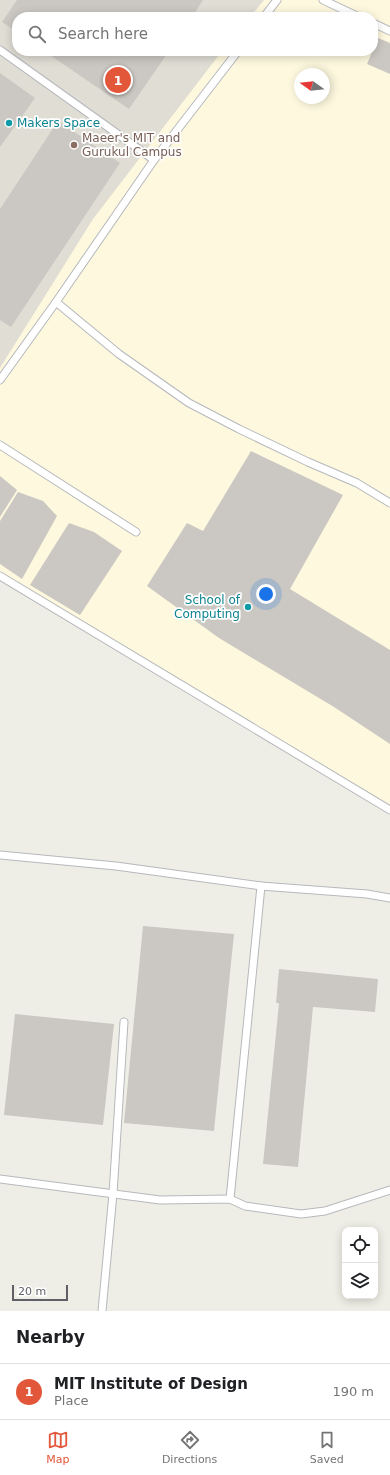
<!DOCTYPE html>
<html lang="en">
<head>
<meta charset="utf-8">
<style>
  body { margin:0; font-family:"DejaVu Sans",sans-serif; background:#f6f6f6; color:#202124 }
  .controls { position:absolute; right:12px; bottom:12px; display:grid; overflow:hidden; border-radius:8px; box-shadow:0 2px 10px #0003 }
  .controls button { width:36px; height:36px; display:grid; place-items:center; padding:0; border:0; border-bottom:1px solid #e0e0e0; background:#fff; color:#202124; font:20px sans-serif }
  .compass { position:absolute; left:294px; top:68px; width:36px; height:36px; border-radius:50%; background:#fff; box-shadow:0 2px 10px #0003; rotate:285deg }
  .scale { position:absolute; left:12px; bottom:10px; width:56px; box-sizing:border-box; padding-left:4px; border:2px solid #5e6066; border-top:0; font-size:11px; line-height:14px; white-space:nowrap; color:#5e6066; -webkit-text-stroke:3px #fff; paint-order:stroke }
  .you { position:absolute; left:266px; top:594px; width:14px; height:14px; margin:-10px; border:3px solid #fff; border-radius:50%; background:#1a73e8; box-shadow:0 0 0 6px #1a73e833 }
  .badge { display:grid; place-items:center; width:26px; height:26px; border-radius:50%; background:#e25639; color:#fff; font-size:13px; font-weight:700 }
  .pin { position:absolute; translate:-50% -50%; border:2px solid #fff; box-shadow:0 1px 4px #0006 }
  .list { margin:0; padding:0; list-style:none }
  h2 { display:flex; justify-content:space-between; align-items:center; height:52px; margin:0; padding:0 16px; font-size:17px }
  h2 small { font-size:13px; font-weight:400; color:#757577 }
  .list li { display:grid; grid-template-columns:26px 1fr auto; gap:12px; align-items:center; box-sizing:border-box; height:56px; padding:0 16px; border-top:1px solid #e0e0e0 }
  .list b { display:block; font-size:15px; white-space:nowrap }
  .list p { margin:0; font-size:13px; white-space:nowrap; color:#757577 }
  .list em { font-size:13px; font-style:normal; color:#757577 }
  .icon { flex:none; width:22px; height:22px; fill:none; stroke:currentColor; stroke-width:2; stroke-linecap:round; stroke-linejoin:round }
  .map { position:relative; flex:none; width:390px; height:1311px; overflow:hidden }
  .search { position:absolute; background:#fff; box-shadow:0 2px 10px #0003; left:12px; right:12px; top:12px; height:44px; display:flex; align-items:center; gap:10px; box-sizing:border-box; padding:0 14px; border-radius:16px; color:#757577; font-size:15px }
  .sheet { height:108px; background:#fff }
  nav { display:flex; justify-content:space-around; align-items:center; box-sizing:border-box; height:56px; border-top:1px solid #e0e0e0; background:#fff; font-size:11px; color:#757577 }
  nav a { display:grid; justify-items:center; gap:2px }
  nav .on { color:#e25639 }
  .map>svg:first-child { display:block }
  .commercial { fill:#fdf8de; fill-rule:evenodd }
  .education { fill:#dfddd4 }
  .building { fill:#cbc8c3 }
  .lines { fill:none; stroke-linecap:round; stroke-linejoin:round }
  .lane-casing { stroke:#b6b8bc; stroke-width:9 }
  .lane { stroke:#fff; stroke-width:7 }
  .culture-dot { fill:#0f9aa8; stroke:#fff; stroke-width:1.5 }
  .education-dot { fill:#8d6e63; stroke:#fff; stroke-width:1.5 }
  .labels { text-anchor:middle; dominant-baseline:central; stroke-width:3.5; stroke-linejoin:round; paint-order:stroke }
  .culture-label { font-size:12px; fill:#0d838f; stroke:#fff; text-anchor:start }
  .education-label { font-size:12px; fill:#785e54; stroke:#fff; text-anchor:start }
</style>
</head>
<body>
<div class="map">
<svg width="390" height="1311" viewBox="0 0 390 1311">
  <rect width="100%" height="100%" fill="#efeee6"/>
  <path class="commercial" d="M0,0H390V808L0,576ZM17,17H373V51H17ZM300,74H324V98H300Z"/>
  <polygon class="education" points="0,0 264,0 250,17 17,17 17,51 222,51 93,219 0,368"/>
  <g class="building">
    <polygon points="17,0 203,0 192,17 17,17 17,32 2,22"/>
    <polygon points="378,38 390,43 390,74 367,64"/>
    <polygon points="44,51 169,51 129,109"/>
    <polygon points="0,73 35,98 0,147"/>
    <polygon points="58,121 120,163 11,327 0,320 0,209"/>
    <polygon points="251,451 343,495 290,589 390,650 390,744 334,707 219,638 147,586 187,523 203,531"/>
    <polygon points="0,476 17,490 0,517"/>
    <polygon points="18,492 43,501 57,516 22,579 0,564 0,521"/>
    <polygon points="69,523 94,532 122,551 80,615 30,585"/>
    <polygon points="143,926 234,934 214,1131 124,1123"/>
    <polygon points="279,969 378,979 375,1012 313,1007 298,1167 263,1164 279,1003 276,1003"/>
    <polygon points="15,1014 114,1024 103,1125 4,1115"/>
  </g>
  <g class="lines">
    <defs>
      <g id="lane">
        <polyline points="323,0 359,17"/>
        <polyline points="264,17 277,0"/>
        <polyline points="373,23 390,31"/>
        <polyline points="0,50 154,160"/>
        <polyline points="56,302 119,354 189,403 239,429 308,462 357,483 390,503"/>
        <polyline points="0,380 56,302 154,160 238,51"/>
        <polyline points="0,445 136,532"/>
        <polyline points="0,576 390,810"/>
        <polyline points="0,855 116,866 261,886 367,894 390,898"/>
        <polyline points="0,1179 160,1200 230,1199 245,1206 301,1214 325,1211 390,1190"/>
        <polyline points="230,1199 261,886"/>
        <polyline points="102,1311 113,1194 124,1022"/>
      </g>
    </defs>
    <use href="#lane" class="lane-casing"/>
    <use href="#lane" class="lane"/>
  </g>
  <g class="culture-dot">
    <circle cx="9" cy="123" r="4"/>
    <circle cx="248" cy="607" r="4"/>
  </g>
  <circle class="education-dot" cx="74" cy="145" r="4"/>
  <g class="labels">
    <g class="culture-label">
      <text x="17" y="123">Makers Space</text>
      <text x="240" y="600" text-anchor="end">School of<tspan x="240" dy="14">Computing</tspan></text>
    </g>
    <g class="education-label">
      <text x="82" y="138">Maeer's MIT and<tspan x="82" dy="14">Gurukul Campus</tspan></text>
    </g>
  </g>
</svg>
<div class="controls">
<button><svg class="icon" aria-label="locate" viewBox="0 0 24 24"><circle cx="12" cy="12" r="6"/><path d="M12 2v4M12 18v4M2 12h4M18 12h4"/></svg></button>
<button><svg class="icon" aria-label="layers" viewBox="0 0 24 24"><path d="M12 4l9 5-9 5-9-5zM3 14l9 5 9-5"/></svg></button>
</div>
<svg class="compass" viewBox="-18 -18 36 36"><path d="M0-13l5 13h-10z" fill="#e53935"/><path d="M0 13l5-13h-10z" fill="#757577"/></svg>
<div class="scale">20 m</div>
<div class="you"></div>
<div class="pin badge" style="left:118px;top:80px">1</div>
<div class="search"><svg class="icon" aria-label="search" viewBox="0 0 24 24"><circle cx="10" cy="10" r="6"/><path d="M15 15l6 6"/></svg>Search here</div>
</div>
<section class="sheet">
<h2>Nearby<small></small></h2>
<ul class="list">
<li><span class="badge">1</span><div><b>MIT Institute of Design</b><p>Place</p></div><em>190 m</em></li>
</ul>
</section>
<nav>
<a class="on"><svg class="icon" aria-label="map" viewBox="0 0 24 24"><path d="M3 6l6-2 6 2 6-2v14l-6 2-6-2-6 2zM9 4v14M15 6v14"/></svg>Map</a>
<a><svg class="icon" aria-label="directions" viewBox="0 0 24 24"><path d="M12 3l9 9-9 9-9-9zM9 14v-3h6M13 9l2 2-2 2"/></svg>Directions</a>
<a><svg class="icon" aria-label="saved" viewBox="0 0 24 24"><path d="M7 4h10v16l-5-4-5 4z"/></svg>Saved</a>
</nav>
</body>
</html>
